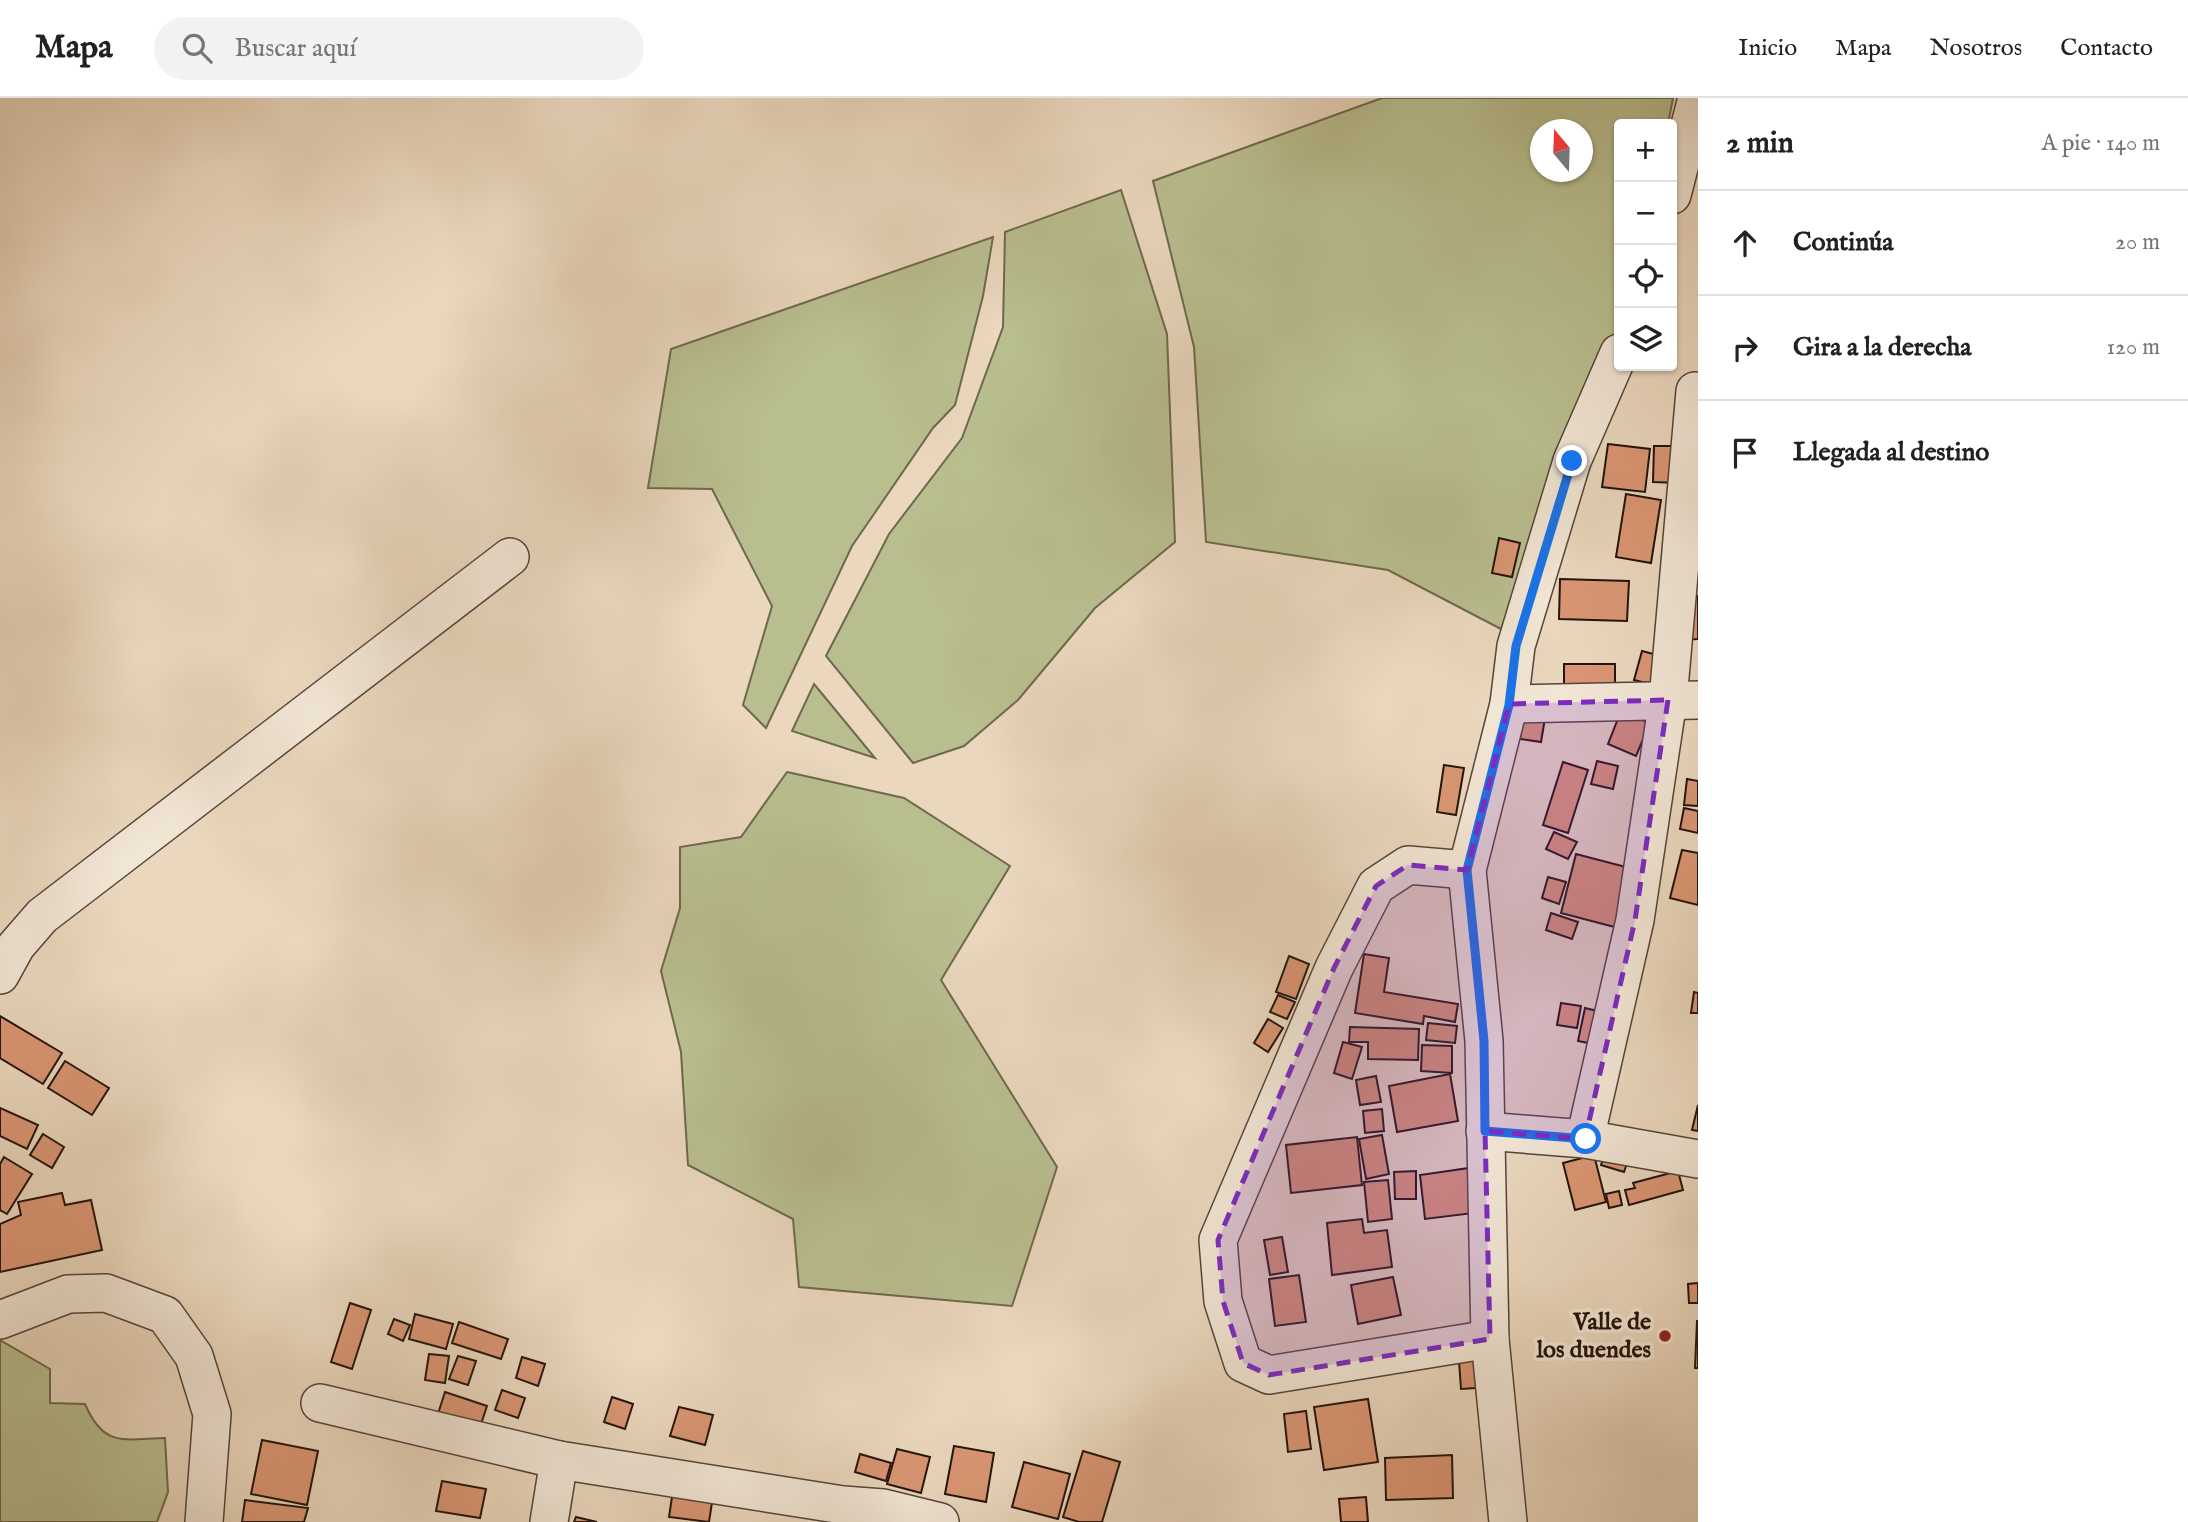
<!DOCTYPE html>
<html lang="es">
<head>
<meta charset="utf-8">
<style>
  body { margin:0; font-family:"IM FELL English",serif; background:#f2f2f2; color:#222 }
  .controls { position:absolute; right:21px; top:21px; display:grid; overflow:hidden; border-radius:7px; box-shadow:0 2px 5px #0004 }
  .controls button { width:63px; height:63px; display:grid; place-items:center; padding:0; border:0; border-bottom:2px solid #e0e0e0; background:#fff; color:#222; font:35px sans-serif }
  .compass { position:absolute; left:1530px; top:21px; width:63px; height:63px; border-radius:50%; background:#fff; box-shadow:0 2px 5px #0004; rotate:341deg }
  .stop { position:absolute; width:21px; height:21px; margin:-16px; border:5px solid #1a73e8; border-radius:50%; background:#fff }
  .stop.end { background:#1a73e8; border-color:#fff; box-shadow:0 2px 7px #0008 }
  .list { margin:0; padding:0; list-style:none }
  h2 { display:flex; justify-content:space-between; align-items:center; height:91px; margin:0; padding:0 28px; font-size:30px }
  h2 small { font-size:23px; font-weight:400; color:#767676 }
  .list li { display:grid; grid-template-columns:46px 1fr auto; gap:21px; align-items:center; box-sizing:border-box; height:105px; padding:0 28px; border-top:2px solid #e0e0e0 }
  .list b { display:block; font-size:26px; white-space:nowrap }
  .list em { font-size:23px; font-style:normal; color:#767676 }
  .icon { flex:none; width:38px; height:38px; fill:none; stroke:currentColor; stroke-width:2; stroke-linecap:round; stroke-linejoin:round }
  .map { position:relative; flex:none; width:1698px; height:1424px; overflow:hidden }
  header { display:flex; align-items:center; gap:42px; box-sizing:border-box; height:98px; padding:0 35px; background:#fff; border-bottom:2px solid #e0e0e0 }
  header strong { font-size:33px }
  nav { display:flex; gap:38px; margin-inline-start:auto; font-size:24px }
  .search { width:490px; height:63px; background:#f2f2f2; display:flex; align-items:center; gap:18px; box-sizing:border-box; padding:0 24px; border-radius:38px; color:#767676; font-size:26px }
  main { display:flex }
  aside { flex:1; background:#fff }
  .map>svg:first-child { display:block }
  .green { fill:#b9be8f; stroke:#6e694e; stroke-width:2; fill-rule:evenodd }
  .building { fill:#da9674; stroke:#23140e; stroke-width:2 }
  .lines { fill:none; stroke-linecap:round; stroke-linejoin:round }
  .minor-casing { stroke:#55453a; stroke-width:40 }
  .minor { stroke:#f1e5d4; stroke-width:37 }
  .route { stroke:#1a73e8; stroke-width:9 }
  .marked { fill:#7b2cbf; fill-opacity:0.2; stroke:#7b2cbf; stroke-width:5; stroke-dasharray:14 9; stroke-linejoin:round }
  .poi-dot { fill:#8f2418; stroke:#f1e5d4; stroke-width:2.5 }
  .labels { text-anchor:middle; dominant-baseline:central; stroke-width:7; stroke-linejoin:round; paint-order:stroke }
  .poi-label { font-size:24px; font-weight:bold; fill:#23140e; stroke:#f1e5d4; text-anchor:end }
</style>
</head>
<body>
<header>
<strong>Mapa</strong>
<div class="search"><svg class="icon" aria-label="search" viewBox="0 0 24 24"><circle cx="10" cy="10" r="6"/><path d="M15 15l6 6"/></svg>Buscar aquí</div>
<nav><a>Inicio</a><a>Mapa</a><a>Nosotros</a><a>Contacto</a></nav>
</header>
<main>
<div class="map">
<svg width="1698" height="1424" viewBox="0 0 1698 1424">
  <rect width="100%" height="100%" fill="#ead7bd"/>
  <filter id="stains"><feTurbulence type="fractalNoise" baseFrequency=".00286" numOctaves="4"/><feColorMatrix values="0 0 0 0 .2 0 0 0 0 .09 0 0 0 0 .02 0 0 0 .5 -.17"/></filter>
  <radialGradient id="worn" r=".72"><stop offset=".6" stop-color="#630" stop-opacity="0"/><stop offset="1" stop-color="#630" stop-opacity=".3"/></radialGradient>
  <g class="green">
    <path d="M1382,0H1673L1668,26H1619V231L1501,531L1388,472L1206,444L1194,249L1153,83ZM1540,32H1582V74H1540Z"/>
    <polygon points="1121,92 1167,236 1175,444 1095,510 1018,602 964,648 913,665 826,558 889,436 962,340 1003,229 1005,134"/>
    <polygon points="993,139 983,198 955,307 933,330 852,448 766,630 743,607 772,508 712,391 648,390 671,251"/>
    <polygon points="814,586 875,660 792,633"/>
    <polygon points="787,674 904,700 1010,768 941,882 1057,1069 1012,1208 799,1189 793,1121 688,1067 681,954 661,873 680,810 680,749 741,739"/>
    <path d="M0,1242L50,1271V1305L85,1306C104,1350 123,1341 165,1340L168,1394L157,1424H0Z"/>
  </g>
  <g class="building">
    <polygon points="1608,346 1650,351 1645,394 1602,389"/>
    <polygon points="1654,348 1681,348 1680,385 1653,384"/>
    <polygon points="1626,396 1661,402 1651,465 1616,459"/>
    <polygon points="1499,440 1520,445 1512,479 1492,475"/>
    <polygon points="1560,481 1629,483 1627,523 1559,521"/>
    <polygon points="1698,498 1698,541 1682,542 1679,499"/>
    <polygon points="1642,553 1665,559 1658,588 1634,582"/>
    <rect x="1564" y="566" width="51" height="22"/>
    <polygon points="1621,613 1650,625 1636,658 1608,646"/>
    <polygon points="1523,617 1545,620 1541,644 1520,641"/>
    <polygon points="1597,663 1618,668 1613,691 1591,686"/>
    <polygon points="1563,664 1588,672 1568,735 1543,727"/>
    <polygon points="1444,667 1464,670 1456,717 1437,714"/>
    <polygon points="1687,681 1698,683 1698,708 1684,707"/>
    <polygon points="1684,710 1698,713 1698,735 1680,731"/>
    <polygon points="1554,734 1577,744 1568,761 1546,751"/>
    <polygon points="1682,752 1698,755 1698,807 1670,800"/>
    <polygon points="1576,756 1641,773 1626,832 1561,815"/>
    <polygon points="1548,779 1566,784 1559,806 1542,800"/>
    <polygon points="1551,815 1578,824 1572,841 1546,832"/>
    <polygon points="1364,856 1389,860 1384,894 1458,906 1455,924 1424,918 1423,926 1355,915"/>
    <polygon points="1289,858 1309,866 1296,901 1276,894"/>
    <polygon points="1694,894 1698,895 1698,915 1691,915"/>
    <polygon points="1278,897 1295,904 1287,921 1270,914"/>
    <polygon points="1561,905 1581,908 1577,930 1557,927"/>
    <polygon points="1585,910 1606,915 1599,947 1578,943"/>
    <polygon points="0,918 62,955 43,986 0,960"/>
    <polygon points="1268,921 1283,930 1268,954 1254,945"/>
    <polygon points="1428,925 1457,928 1455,945 1426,942"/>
    <polygon points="1350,929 1419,931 1418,962 1368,961 1368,944 1349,944"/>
    <polygon points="1343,944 1362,949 1352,981 1334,975"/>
    <polygon points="1422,947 1452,948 1452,975 1421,973"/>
    <polygon points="65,963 109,990 92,1017 48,990"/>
    <polygon points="1450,976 1458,1023 1397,1034 1389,988"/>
    <polygon points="1376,978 1381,1004 1360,1007 1356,982"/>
    <polygon points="1698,1007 1698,1033 1692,1032"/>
    <polygon points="0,1010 38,1027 27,1051 0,1038"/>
    <polygon points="1382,1011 1384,1033 1365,1035 1363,1013"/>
    <polygon points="43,1036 64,1049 52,1070 30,1057"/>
    <polygon points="1382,1037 1389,1076 1366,1081 1359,1041"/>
    <polygon points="1357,1039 1362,1087 1291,1095 1286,1047"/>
    <polygon points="1608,1046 1631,1053 1624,1074 1601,1067"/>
    <polygon points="1594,1057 1606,1104 1575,1112 1563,1065"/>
    <polygon points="4,1059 32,1076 7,1116 0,1112 0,1066"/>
    <polygon points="1469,1070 1474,1115 1425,1121 1420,1077"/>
    <polygon points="1416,1073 1416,1101 1395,1101 1394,1074"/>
    <polygon points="1678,1073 1683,1092 1629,1107 1625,1092 1635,1090 1633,1085"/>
    <polygon points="1388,1082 1392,1121 1368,1124 1364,1084"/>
    <polygon points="1619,1093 1622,1107 1609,1110 1606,1096"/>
    <polygon points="62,1095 65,1107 91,1102 102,1152 0,1174 0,1126 21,1117 18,1104"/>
    <polygon points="1362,1121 1364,1135 1387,1132 1392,1169 1332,1177 1327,1125"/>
    <polygon points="1282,1139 1288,1174 1270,1177 1264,1142"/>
    <polygon points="1299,1177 1306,1224 1275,1228 1269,1181"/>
    <polygon points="1393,1179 1401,1217 1358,1226 1351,1187"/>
    <polygon points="1698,1185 1698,1205 1689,1205 1688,1186"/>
    <polygon points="350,1205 371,1212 352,1271 331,1264"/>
    <polygon points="415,1216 453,1226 446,1251 409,1241"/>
    <polygon points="394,1221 410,1227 403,1243 388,1236"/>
    <polygon points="1697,1223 1698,1223 1698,1270 1695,1270"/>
    <polygon points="459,1224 508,1241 501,1261 452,1245"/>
    <polygon points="429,1256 449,1258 445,1285 425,1282"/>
    <polygon points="458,1258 476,1263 468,1287 449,1281"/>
    <polygon points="522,1259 545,1266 538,1288 516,1280"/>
    <polygon points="1489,1261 1491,1289 1461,1291 1459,1263"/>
    <polygon points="502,1292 525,1300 518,1320 495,1312"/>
    <polygon points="445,1294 487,1308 478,1335 436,1322"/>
    <polygon points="612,1299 633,1306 625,1331 604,1324"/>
    <polygon points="1368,1301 1378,1364 1324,1372 1314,1309"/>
    <polygon points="679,1309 713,1317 705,1347 670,1338"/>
    <polygon points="1306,1313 1311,1351 1288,1354 1284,1316"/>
    <polygon points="262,1342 318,1353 307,1407 251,1396"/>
    <polygon points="954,1348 994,1355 986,1404 945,1396"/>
    <polygon points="897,1351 930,1359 921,1395 887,1386"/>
    <polygon points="1083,1353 1120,1364 1102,1424 1079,1424 1063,1419"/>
    <polygon points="860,1356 891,1365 886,1383 855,1374"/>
    <polygon points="1452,1357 1453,1400 1386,1402 1385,1360"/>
    <polygon points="1024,1364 1070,1376 1058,1421 1012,1409"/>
    <polygon points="442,1383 486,1391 480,1420 436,1413"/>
    <polygon points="673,1392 713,1398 709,1424 669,1419"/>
    <polygon points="1366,1399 1368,1424 1341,1424 1339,1401"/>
    <polygon points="245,1402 308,1410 304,1424 242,1424"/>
    <polygon points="576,1419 597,1424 574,1424"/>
  </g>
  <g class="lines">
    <defs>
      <g id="minor">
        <polyline points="1672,97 1697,0"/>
        <polyline points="1509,606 1698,602"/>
        <polyline points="1467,772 1408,767 1376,788 1334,870 1218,1142 1223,1203 1243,1265 1269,1277 1490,1241"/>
        <polyline points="0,877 16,848 42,818 510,459"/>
        <polyline points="1485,1033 1585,1041 1698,1061"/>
        <polyline points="1585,1041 1635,822 1668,602 1695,293 1698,294"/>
        <polyline points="0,1222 68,1196 106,1195 165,1217 194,1258 212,1316 204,1424"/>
        <polyline points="320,1305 559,1362 843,1407 883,1410 940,1424"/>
        <polyline points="549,1424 559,1362"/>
        <polyline points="1508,1424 1490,1241 1484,943 1467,772 1509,606 1516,548 1572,363 1619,255"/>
      </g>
    </defs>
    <use href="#minor" class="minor-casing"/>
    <use href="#minor" class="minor"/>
  </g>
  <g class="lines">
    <polyline class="route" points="1572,363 1516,548 1509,607 1467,772 1484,943 1485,1033 1586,1041"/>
  </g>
  <path class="marked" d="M1668,602L1635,822L1585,1041L1485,1033L1490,1241L1269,1277L1243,1265L1223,1203L1218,1142L1334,870L1376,788L1408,767L1467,772L1509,606Z"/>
  <circle class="poi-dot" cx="1665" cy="1238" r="7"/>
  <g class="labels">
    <g class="poi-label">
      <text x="1651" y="1224">Valle de<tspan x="1651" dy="28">los duendes</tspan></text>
    </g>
  </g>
  <rect width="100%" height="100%" filter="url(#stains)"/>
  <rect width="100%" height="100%" fill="url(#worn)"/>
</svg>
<div class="controls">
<button>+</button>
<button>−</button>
<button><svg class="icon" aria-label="locate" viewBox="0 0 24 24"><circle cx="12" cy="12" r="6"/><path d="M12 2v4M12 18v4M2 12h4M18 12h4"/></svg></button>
<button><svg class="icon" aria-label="layers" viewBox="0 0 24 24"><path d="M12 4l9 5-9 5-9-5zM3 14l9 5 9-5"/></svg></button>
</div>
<svg class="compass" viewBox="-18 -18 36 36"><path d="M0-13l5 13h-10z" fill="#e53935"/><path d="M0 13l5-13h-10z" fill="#767676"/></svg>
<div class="stop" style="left:1586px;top:1041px"></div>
<div class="stop end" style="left:1572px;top:363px"></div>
</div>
<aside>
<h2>2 min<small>A pie · 140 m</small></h2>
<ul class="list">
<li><svg class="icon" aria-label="ahead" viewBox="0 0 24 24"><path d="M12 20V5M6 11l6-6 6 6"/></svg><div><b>Continúa</b></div><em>20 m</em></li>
<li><svg class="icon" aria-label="right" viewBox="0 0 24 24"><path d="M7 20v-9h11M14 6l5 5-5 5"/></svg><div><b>Gira a la derecha</b></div><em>120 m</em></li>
<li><svg class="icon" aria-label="arrive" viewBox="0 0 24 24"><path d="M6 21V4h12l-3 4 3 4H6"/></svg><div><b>Llegada al destino</b></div></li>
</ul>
</aside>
</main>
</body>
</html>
